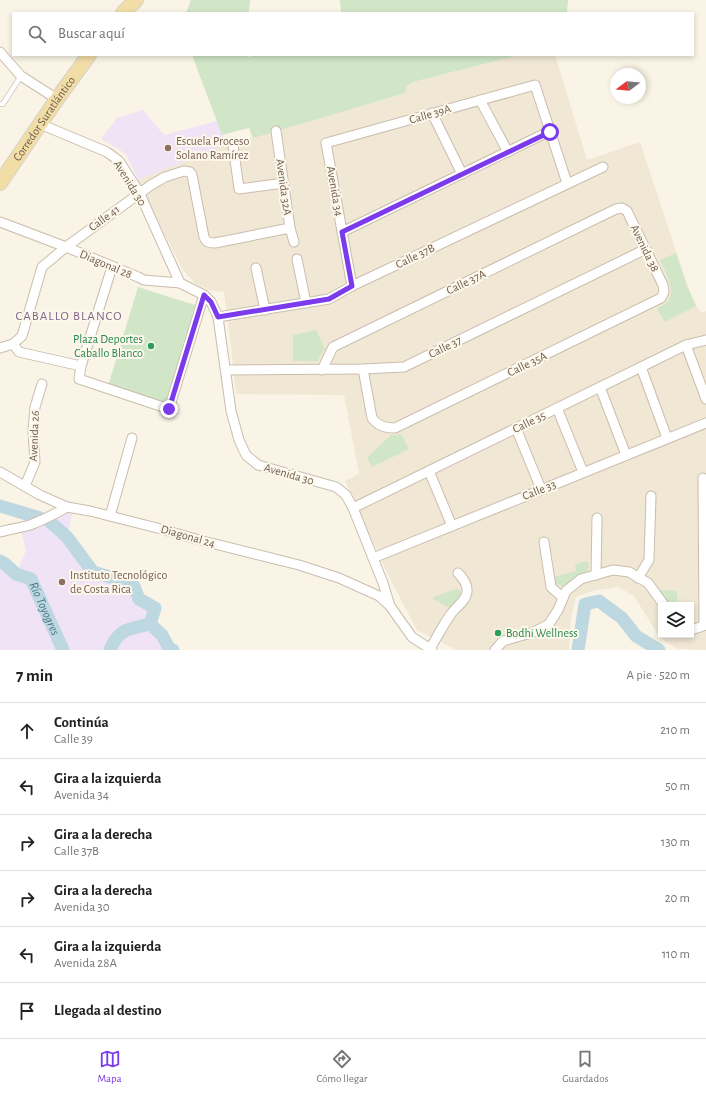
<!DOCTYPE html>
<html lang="es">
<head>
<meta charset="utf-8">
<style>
  body { margin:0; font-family:"Alegreya Sans",sans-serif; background:#f6f6f6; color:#222 }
  .controls { position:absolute; right:12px; bottom:12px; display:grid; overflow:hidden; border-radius:0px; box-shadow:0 2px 6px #0003 }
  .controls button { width:36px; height:36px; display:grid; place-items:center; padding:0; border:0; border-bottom:1px solid #e0e0e0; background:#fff; color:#222; font:20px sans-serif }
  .compass { position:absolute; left:610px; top:68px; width:36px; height:36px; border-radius:50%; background:#fff; box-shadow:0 2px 6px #0003; rotate:254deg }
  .stop { position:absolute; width:12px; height:12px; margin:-9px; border:3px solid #7c3aed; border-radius:50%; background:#fff }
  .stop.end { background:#7c3aed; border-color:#fff; box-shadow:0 1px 4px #0008 }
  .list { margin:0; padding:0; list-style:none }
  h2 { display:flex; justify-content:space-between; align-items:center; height:52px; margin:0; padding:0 16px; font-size:17px }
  h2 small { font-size:13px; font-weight:400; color:#767676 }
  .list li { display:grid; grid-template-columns:26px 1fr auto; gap:12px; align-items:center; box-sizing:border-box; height:56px; padding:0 16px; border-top:1px solid #e0e0e0 }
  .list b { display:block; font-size:15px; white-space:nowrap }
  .list p { margin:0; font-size:13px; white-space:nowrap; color:#767676 }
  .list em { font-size:13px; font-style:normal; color:#767676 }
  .icon { flex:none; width:22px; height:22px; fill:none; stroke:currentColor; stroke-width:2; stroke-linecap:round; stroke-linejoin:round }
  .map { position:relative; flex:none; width:706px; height:650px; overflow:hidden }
  .search { position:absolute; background:#fff; box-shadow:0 2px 6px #0003; left:12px; right:12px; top:12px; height:44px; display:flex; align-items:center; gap:10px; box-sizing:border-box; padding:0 14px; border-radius:0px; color:#767676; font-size:15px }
  .sheet { height:388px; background:#fff }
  nav { display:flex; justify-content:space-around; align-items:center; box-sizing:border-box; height:56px; border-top:1px solid #e0e0e0; background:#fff; font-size:11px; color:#767676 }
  nav a { display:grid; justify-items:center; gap:2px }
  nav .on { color:#7c3aed }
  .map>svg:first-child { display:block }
  .residential { fill:#f0e7d5; fill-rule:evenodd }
  .education { fill:#f1e3f6 }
  .green { fill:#d0e6c6 }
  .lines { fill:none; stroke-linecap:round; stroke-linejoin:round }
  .river { stroke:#bdd8e1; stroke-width:13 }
  .service-casing { stroke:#cabdad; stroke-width:6 }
  .minor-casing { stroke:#cabdad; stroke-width:11 }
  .primary-casing { stroke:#d7d2cd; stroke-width:16 }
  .service { stroke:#fff; stroke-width:4.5 }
  .minor { stroke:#fff; stroke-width:9 }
  .primary { stroke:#f1dda6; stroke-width:14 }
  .route { stroke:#7c3aed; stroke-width:5 }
  .education-dot { fill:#8d6e63; stroke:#fdf8ec; stroke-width:1.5 }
  .leisure-dot { fill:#2e9e5b; stroke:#fdf8ec; stroke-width:1.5 }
  .labels { text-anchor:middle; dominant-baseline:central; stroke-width:4; stroke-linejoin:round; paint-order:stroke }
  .street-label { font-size:12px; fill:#705d4e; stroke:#fdf8ec }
  .education-label { font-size:12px; fill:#785e54; stroke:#fdf8ec; text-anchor:start }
  .leisure-label { font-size:12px; fill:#27864d; stroke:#fdf8ec; text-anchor:end }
  .neighbourhood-label { font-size:13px; letter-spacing:1px; fill:#83668c; stroke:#fdf8ec }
  .water-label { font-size:13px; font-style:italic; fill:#4d7887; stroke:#fdf8ec }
</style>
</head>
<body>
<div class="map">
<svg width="706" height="650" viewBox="0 0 706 650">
  <rect width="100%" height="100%" fill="#faf4e6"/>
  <path class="residential" d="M519,55H555L587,160L640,142L688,287L697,307L702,313L706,311V650L678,649L660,638L634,596L618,587L592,591L576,597L571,619L569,650H457L417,630L392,583L345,481L359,474L344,395L236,394L231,346L224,292L209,290L196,284L182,269L138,180L226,145L405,93L407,86L413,82ZM661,605H691V635H661Z"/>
  <g class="education">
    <polygon points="143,110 164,135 217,121 226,145 138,180 127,156 120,150 101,139 117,118"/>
    <polygon points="66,510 73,511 67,536 78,553 93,572 114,578 134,586 139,599 155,608 150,624 169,647 174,650 0,650 0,562 16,573 26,551 21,531"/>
  </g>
  <g class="green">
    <polygon points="191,0 250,0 249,13 186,13"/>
    <polygon points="340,0 568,0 567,13 341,13"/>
    <polygon points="192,55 248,55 248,57 255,55 519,55 413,82 407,86 405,93 253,138 249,128 222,135"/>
    <path d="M676,253L687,286L696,306L665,322L657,308C659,307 663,306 665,304C679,294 665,272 660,260Z"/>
    <polygon points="138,287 195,305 165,404 108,386"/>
    <polygon points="316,330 325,349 322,352 318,361 293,361 293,335"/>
    <polygon points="401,434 409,449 372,467 367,458 391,435 396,435"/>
    <polygon points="588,561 589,567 586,573 564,587 557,584 554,577 576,571 575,564"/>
    <polygon points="456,589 460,590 463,596 451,609 432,598"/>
    <polygon points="658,590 677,591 677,605 667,605"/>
  </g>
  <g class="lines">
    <g class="river">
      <polyline points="0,506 40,518"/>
      <polyline points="48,520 67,537 93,572 114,578 134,586 139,599 155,608 150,624"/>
      <path id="s1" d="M0,561L4,563L16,574L31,579L63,650"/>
      <path d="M110,650C119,628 129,629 150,624L162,635L169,648L173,650"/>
      <polyline points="578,650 585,604 599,601 622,618 636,636 659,650"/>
    </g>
    <defs>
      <polyline id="service" points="0,104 3,104 21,76"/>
      <g id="minor">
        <polyline points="0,52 21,76 57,99"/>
        <polyline points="480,100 508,152"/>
        <polyline points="432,113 462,174"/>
        <polyline points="40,124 107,152 119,161 139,192 180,283"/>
        <polyline points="276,131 290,228 294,242"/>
        <polyline points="233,145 239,189 284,183"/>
        <polyline points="0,222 66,247 138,277 144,280 180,283 204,295 211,302 218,317 231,411 239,440 246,455 258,465 336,487 346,495 353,508 383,583 390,606"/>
        <polyline points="342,232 550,131"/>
        <polyline points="297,259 306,303"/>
        <polyline points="112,267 81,366 79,379 169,409 204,295"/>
        <polyline points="256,268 265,310"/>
        <polyline points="352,286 326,143 535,85 567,183"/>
        <polyline points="218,317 329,299 352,286 603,167"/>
        <polyline points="13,344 19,352 81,366"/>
        <polyline points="686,345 706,399"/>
        <path d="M0,348L13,344L22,336L42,267L66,247L151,185L165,177L184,171L190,172L192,175L204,237C206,242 209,243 215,243L290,228"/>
        <polyline points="641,367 667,438"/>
        <polyline points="226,370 363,369 404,367 646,249"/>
        <path d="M322,370L333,347L616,209L622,208L627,211L663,285L664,292L661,298L395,428C385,428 378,426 372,418L363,369"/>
        <polyline points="600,387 626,455"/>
        <polyline points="557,408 583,472"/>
        <polyline points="516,428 541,489"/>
        <polyline points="429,471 452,526"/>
        <polyline points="0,472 40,495 67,507 90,511 161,529 203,541 299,565 339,578 379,596 390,606 412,637 432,650"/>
        <polyline points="703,478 704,625"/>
        <polyline points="25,486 35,462 33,431 35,407 42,384"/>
        <polyline points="353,508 686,345 706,340"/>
        <polyline points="110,516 132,438"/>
        <path d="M0,532C10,529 20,528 30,525C43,520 55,514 67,507"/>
        <polyline points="544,542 551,587 563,598"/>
        <polyline points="373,558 706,423"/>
        <polyline points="596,575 597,518"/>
        <polyline points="638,578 649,560 651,496"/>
        <polyline points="691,630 706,625"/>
        <path d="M430,649C437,637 443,625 451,614C456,607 466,601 467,592C468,584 463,578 458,573"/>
        <polyline points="495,650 503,641 534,632 549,624 558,610 566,591 581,579 613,570 629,572 648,583 664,605"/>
      </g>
      <g id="primary">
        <polyline points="123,13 136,0"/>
        <path id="s2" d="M0,183L57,99L89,55"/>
      </g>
    </defs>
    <use href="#service" class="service-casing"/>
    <use href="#minor" class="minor-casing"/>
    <use href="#primary" class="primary-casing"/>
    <use href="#service" class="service"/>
    <use href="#minor" class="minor"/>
    <use href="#primary" class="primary"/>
  </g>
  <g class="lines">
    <polyline class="route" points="169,409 204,295 211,302 218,317 329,299 352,286 342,232 550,132"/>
  </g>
  <g class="education-dot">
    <circle cx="168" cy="148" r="4"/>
    <circle cx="62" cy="582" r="4"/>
  </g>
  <g class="leisure-dot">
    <circle cx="151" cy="346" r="4"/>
    <circle cx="498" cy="633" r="4"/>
  </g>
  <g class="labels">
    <g class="street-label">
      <text transform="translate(430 114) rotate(-16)">Calle 39A</text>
      <text stroke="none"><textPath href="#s2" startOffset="78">Corredor Suratlántico</textPath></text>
      <text transform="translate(130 183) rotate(58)">Avenida 30</text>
      <text transform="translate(284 187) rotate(82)">Avenida 32A</text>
      <text transform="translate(335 191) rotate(80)">Avenida 34</text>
      <text transform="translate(104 218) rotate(-36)">Calle 41</text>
      <text transform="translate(645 248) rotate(64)">Avenida 38</text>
      <text transform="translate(415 256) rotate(-26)">Calle 37B</text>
      <text transform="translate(106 264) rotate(23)">Diagonal 28</text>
      <text transform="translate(466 282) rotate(-26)">Calle 37A</text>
      <text transform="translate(445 347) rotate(-26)">Calle 37</text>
      <text transform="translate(527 364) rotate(-26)">Calle 35A</text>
      <text transform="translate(529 422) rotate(-26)">Calle 35</text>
      <text transform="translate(34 436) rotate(-88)">Avenida 26</text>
      <text transform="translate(289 474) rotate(16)">Avenida 30</text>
      <text transform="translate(539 490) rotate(-22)">Calle 33</text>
      <text transform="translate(188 536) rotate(16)">Diagonal 24</text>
    </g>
    <g class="education-label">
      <text x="176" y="141">Escuela Proceso<tspan x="176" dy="14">Solano Ramírez</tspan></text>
      <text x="70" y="575">Instituto Tecnológico<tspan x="70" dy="14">de Costa Rica</tspan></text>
    </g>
    <g class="leisure-label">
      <text x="143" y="339">Plaza Deportes<tspan x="143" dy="14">Caballo Blanco</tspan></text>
      <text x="506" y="633" text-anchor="start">Bodhi Wellness</text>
    </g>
    <g class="neighbourhood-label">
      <text x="69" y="316">CABALLO BLANCO</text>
    </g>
    <g class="water-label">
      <text stroke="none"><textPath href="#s1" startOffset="69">Río Toyogres</textPath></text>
    </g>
  </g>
</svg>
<div class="controls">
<button><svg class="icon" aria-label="layers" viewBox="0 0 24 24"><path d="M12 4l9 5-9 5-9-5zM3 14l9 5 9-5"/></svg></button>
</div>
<svg class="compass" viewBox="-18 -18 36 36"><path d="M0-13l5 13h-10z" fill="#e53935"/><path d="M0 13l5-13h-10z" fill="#767676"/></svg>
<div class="stop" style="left:550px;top:132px"></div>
<div class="stop end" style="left:169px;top:409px"></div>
<div class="search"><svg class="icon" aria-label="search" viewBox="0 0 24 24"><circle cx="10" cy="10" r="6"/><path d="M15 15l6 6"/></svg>Buscar aquí</div>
</div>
<section class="sheet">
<h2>7 min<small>A pie · 520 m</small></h2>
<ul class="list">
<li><svg class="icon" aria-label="ahead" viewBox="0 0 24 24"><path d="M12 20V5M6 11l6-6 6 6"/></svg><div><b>Continúa</b><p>Calle 39</p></div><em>210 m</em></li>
<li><svg class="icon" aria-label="left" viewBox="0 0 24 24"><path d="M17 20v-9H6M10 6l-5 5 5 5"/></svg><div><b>Gira a la izquierda</b><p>Avenida 34</p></div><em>50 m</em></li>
<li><svg class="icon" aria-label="right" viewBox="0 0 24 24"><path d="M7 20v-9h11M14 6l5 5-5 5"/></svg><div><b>Gira a la derecha</b><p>Calle 37B</p></div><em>130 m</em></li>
<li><svg class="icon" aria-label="right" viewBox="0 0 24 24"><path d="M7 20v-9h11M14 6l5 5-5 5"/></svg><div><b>Gira a la derecha</b><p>Avenida 30</p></div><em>20 m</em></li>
<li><svg class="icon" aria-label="left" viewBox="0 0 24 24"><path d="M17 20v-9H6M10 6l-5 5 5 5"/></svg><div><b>Gira a la izquierda</b><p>Avenida 28A</p></div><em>110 m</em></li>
<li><svg class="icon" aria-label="arrive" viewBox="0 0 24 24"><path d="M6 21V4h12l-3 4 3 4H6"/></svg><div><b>Llegada al destino</b></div></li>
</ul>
</section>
<nav>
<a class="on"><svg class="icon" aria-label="map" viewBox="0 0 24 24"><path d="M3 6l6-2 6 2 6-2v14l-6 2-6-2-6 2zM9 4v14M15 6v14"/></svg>Mapa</a>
<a><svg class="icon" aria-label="directions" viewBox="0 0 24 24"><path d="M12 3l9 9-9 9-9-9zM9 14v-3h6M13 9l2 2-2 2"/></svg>Cómo llegar</a>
<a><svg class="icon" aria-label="saved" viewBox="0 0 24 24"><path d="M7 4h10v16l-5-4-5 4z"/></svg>Guardados</a>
</nav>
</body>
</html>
